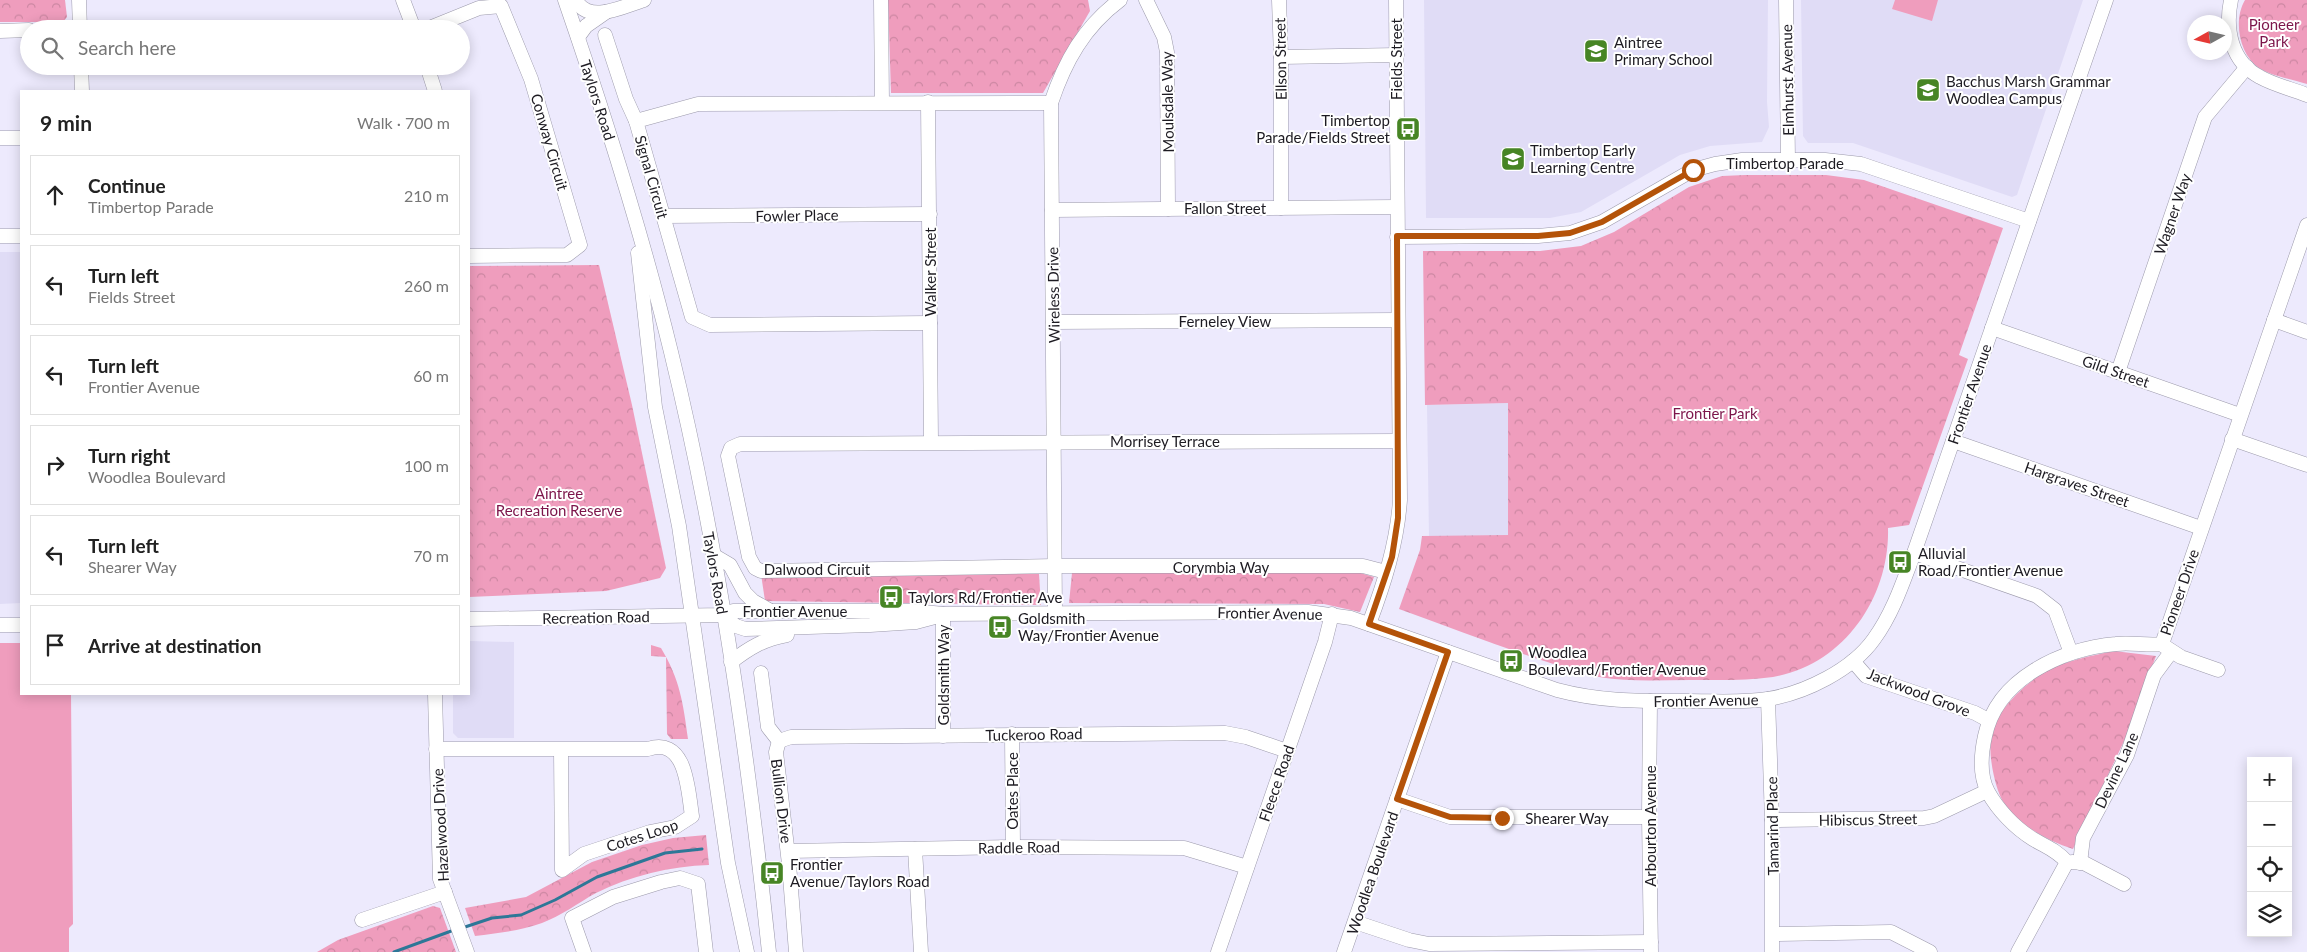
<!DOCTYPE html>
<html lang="en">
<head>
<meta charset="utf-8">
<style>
  body { margin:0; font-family:Lato,sans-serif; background:#f2f2f2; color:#222 }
  .controls { position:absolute; right:15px; bottom:15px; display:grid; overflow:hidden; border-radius:0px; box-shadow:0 2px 12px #0003 }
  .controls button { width:45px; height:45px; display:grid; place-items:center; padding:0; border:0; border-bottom:1px solid #e0e0e0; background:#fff; color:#222; font:25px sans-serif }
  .compass { position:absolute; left:2187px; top:15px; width:45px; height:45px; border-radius:50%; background:#fff; box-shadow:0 2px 12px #0003; rotate:262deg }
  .stop { position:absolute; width:15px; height:15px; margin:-11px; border:4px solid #b45309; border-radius:50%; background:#fff }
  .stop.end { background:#b45309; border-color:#fff; box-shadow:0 1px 5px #0008 }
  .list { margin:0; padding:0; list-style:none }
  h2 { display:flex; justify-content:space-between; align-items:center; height:65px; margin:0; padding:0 20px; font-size:21px }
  h2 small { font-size:16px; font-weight:400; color:#767676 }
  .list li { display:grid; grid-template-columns:32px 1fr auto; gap:15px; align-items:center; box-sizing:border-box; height:80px; margin:0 10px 10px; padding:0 10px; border:1px solid #e0e0e0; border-radius:0px }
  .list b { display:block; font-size:19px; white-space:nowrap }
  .list p { margin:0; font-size:16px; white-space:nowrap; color:#767676 }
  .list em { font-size:16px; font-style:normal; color:#767676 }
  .icon { flex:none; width:28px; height:28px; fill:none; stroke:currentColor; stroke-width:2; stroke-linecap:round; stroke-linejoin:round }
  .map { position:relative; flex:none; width:2307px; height:952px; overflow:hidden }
  .search { position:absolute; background:#fff; box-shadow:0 2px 12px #0003; left:20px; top:20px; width:450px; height:55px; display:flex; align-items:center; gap:12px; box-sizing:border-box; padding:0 18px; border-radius:28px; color:#767676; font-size:19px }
  .panel { position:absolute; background:#fff; box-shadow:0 2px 12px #0003; left:20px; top:90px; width:450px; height:605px; border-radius:0px }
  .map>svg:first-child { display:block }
  .built { fill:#e0dcf6 }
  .grass { fill:#ef9dbd }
  .park { fill:url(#park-crowns) }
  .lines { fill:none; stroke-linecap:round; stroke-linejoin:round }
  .stream { stroke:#2d7797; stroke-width:3 }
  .minor-casing { stroke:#9c9aab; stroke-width:15 }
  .minor { stroke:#fff; stroke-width:14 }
  .route { stroke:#b45309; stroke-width:6 }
  .labels { text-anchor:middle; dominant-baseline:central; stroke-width:4; stroke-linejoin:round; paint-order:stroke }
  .park-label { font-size:15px; fill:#7c154a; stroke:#fff }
  .poi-label { font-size:15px; fill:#1d1b22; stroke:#fff; text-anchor:start }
  .street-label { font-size:15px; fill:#1d1b22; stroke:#fff }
</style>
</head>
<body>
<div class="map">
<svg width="2307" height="952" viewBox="0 0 2307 952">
  <defs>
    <pattern id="park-crowns" width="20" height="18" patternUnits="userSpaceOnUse" patternTransform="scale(1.25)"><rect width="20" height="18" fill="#ef9dbd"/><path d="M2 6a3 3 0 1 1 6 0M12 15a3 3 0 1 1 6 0" fill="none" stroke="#cc87a2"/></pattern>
  </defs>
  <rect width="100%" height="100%" fill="#edeafd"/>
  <g class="built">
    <polygon points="1424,0 1768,0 1767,102 1769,127 1762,142 1710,146 1680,155 1581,212 1550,218 1426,218"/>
    <polygon points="1801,0 2083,0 2017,195 2012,197 1853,143 1808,143 1803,136"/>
    <polygon points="0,252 21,252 21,603 0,604"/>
    <polygon points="1508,403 1508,536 1429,536 1427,405"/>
    <polygon points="469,641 514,642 514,738 458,738 453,733 453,694 469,694"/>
  </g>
  <g class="grass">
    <polygon points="1895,0 1938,0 1932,21 1892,9"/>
    <polygon points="0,643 21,643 21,694 71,694 73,924 69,928 69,952 0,952"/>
  </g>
  <g class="park">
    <polygon points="0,0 65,0 67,17 63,22 0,22"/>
    <polygon points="888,0 1088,0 1090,11 1043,93 891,93"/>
    <path d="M2245,0H2307V84C2294,80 2269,75 2259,68C2239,54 2233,20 2245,0Z"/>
    <path d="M1745,175H1826L1864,180L2003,228L1959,355L1968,359L1909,525L1888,528C1890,597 1844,665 1773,677C1746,681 1718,680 1690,680C1660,680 1629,682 1599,677C1580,674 1560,666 1541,660C1493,644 1446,626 1399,609L1420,550L1422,536L1508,535V403L1425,405L1423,251H1540L1581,246L1614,232L1689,187L1722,176Z"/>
    <polygon points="599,265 632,405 666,568 660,578 606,591 469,597 469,266"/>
    <polygon points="1357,572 1374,577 1360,612 1324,604 1069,603 1072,573"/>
    <polygon points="761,574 1039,574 1041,605 765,601"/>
    <path d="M651,645L661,648C680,680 683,702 688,739H671L667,734L666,657L651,656Z"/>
    <path d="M2114,651L2156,656L2126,737L2073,849C2046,840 2020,826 2004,803C1994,788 1987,749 1992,732C1997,709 2028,681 2048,670C2068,660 2091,656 2114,651Z"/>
    <path d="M706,835L709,865C671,866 630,876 596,893C578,903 561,916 542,923C520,931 498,933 475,936L465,908L526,897L592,862L642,845L673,838Z"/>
    <polygon points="433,906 440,908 456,952 317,952 338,940"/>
  </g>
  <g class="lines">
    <g class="stream">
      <polyline points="462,928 492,918 521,915 555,900 597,877 665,853 702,849"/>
      <polyline points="394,952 454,930"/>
    </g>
    <defs>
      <g id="minor">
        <polyline points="79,0 80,29"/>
        <polyline points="403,0 414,29"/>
        <path d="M565,0C605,116 642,233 671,352C719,548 748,751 769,952"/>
        <path d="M576,0C588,25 624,6 644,0"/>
        <polyline points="881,0 882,102"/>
        <polyline points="1146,0 1164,37 1167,52 1168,209"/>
        <polyline points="1279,0 1281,57 1281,208"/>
        <polyline points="1786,0 1788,160"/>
        <path d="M2231,0C2225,29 2231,62 2260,77C2274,85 2292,89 2307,95"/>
        <polyline points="427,29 479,8 501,6 531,79 580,245 567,255 469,256"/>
        <polyline points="0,31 29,30"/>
        <polyline points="605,35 626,99 636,121"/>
        <polyline points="578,37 586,26 606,12"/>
        <polyline points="1281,57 1397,55"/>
        <polyline points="81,66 82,91"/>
        <polyline points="427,66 435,91"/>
        <polyline points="928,102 931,442"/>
        <polyline points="0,138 21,138"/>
        <polyline points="1052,210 1397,207"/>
        <polyline points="664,216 930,214"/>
        <polyline points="0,236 21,236"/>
        <polyline points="1397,237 1538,236 1570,233 1602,222 1693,170 1715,164 1742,160 1825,160 1861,164 2029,221"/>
        <polyline points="638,253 655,407 679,526 728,863 747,952"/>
        <polyline points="2274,320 2307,332"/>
        <polyline points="1053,322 1397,320"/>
        <polyline points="930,323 710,325 692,317 636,121 698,104 1051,103"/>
        <polyline points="1992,328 2240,415"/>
        <polyline points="2118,372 2205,117 2247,67"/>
        <polyline points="2232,439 2307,465"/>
        <polyline points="1953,441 2201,528"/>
        <polyline points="1914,553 2037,596 2055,610 2071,653"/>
        <polyline points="713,555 730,565 745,593 753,601 769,610"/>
        <polyline points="1386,572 1363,566 1055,566 761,571 755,568 749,557 728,456 731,448 740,444 1399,441"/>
        <path d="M1055,613L1051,103C1065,61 1084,27 1120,0"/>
        <polyline points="723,615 736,626 745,629 870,625 916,622 935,617"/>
        <path d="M469,619L723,615L733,611H913L943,614L1308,612L1351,618L1557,690C1602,702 1642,701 1688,701C1714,701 1742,703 1768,699C1805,693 1852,670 1874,639C1893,613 1903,582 1914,553L2106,0"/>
        <path d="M1369,624C1384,584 1397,544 1400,500L1396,0"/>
        <polyline points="0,625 21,625"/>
        <polyline points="2164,646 2181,657 2218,670"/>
        <polyline points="1853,661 1866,676 1975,713 1988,720"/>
        <path d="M731,662C749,648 764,639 787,635"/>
        <polyline points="761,673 768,727 779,741"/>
        <polyline points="435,694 440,879 467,952"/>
        <polyline points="1768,699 1772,820 1772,952"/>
        <polyline points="1650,701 1649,817 1651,952"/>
        <polyline points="1012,734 1013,847"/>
        <polyline points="943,736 943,614"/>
        <polyline points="779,741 791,737 1225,733 1246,737 1287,751"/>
        <polyline points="779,741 776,752 789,864 796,952"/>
        <path d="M436,749H648C687,736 688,791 692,816L675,827L650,832L584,854L562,870L561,749"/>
        <polyline points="1397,799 1450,817 1649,817"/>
        <polyline points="1772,820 1924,818 1934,816 1987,791"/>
        <polyline points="915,849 921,952"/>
        <polyline points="788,851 1013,847 1184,848 1247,867"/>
        <polyline points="2072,862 2084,863 2124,884"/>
        <polyline points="2080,863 2083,838 2127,755 2154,675 2171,652"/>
        <polyline points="362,920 445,892"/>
        <polyline points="1355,922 1409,940 1429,944 1651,942"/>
        <polyline points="1773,934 1891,932 1930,952"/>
        <polyline points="584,952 572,918 613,897 661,882 680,878 698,884 706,952"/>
        <polyline points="1218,952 1325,642 1332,614"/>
        <polyline points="1344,952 1448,652"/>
        <path d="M2018,952L2067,862C2055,849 2046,847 2033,839C2015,828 1998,810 1988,792C1979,775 1981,754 1985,736C1997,678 2062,649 2116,644C2132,642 2147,646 2162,644L2307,225"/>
      </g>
    </defs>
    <use href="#minor" class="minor-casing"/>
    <use href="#minor" class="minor"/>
  </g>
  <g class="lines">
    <polyline class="route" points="1502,818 1450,817 1397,799 1448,652 1369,624 1392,557 1398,518 1397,236 1538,236 1570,233 1602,222 1693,170"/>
  </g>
  <defs>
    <symbol id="school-square" viewBox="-11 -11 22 22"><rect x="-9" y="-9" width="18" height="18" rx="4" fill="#478525" stroke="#fff"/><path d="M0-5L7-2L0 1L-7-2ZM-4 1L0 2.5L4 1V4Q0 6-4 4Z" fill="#fff"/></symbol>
    <symbol id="bus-square" viewBox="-11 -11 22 22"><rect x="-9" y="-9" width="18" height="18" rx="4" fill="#478525" stroke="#fff"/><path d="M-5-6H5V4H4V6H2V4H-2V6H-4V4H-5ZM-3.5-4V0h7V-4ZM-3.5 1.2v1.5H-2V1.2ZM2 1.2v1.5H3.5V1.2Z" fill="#fff"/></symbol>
  </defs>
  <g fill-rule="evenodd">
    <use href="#school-square" x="1582" y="37" width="28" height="28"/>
    <use href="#school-square" x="1914" y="76" width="28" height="28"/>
    <use href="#bus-square" x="1394" y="115" width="28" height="28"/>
    <use href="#school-square" x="1499" y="145" width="28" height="28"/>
    <use href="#bus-square" x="1886" y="548" width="28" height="28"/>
    <use href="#bus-square" x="877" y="583" width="28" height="28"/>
    <use href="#bus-square" x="986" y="613" width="28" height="28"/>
    <use href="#bus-square" x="1497" y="647" width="28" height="28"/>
    <use href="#bus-square" x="758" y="859" width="28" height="28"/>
  </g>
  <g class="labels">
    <g class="park-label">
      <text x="2274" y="24">Pioneer<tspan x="2274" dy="17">Park</tspan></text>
      <text x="1715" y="413">Frontier Park</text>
      <text x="559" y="493">Aintree<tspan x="559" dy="17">Recreation Reserve</tspan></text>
    </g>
    <g class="poi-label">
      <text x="1614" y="42">Aintree<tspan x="1614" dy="17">Primary School</tspan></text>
      <text x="1946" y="81">Bacchus Marsh Grammar<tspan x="1946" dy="17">Woodlea Campus</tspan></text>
      <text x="1390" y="120" text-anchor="end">Timbertop<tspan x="1390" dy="17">Parade/Fields Street</tspan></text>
      <text x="1530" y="150">Timbertop Early<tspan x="1530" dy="17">Learning Centre</tspan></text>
      <text x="1918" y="553">Alluvial<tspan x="1918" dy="17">Road/Frontier Avenue</tspan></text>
      <text x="908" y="597">Taylors Rd/Frontier Ave</text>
      <text x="1018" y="618">Goldsmith<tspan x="1018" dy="17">Way/Frontier Avenue</tspan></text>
      <text x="1528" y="652">Woodlea<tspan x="1528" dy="17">Boulevard/Frontier Avenue</tspan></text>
      <text x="790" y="864">Frontier<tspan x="790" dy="17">Avenue/Taylors Road</tspan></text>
    </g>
    <g class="street-label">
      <text transform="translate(1280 59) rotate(-91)">Ellson Street</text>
      <text transform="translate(1396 59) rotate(-90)">Fields Street</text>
      <text transform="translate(1787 80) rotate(-91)">Elmhurst Avenue</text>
      <text transform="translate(598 100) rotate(72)">Taylors Road</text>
      <text transform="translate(1167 102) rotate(-91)">Moulsdale Way</text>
      <text transform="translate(550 142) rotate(74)">Conway Circuit</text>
      <text x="1785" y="163">Timbertop Parade</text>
      <text transform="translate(652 177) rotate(74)">Signal Circuit</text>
      <text x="1225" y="208">Fallon Street</text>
      <text transform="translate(2172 214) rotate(-71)">Wagner Way</text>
      <text transform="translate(797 215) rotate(-1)">Fowler Place</text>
      <text transform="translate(930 272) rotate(-90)">Walker Street</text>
      <text transform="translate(1053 295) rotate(-91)">Wireless Drive</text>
      <text x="1225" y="321">Ferneley View</text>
      <text transform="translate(2116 371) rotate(19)">Gild Street</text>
      <text transform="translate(1969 394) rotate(-71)">Frontier Avenue</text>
      <text x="1165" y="441">Morrisey Terrace</text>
      <text transform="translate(2077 484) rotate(19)">Hargraves Street</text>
      <text x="1221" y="567">Corymbia Way</text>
      <text x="817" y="569">Dalwood Circuit</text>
      <text transform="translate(716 573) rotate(80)">Taylors Road</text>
      <text transform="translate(2179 592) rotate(-71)">Pioneer Drive</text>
      <text x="795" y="611">Frontier Avenue</text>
      <text transform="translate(1270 613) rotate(1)">Frontier Avenue</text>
      <text transform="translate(596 617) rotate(-1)">Recreation Road</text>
      <text transform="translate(943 675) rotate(-90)">Goldsmith Way</text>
      <text transform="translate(1919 692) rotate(21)">Jackwood Grove</text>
      <text transform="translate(1706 700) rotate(-1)">Frontier Avenue</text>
      <text transform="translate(1034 734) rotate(-1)">Tuckeroo Road</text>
      <text transform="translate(2116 770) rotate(-65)">Devine Lane</text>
      <text transform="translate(1276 783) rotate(-71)">Fleece Road</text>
      <text transform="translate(1012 791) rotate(-90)">Oates Place</text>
      <text transform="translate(782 801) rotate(83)">Bullion Drive</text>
      <text x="1567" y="818">Shearer Way</text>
      <text transform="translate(1868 819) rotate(-1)">Hibiscus Street</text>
      <text transform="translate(440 825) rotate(-93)">Hazelwood Drive</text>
      <text transform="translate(1650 826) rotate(-90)">Arbourton Avenue</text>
      <text transform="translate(1772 826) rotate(-91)">Tamarind Place</text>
      <text transform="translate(642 835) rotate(-18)">Cotes Loop</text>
      <text transform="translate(1019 847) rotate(-1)">Raddle Road</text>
      <text transform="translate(1372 873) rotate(-71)">Woodlea Boulevard</text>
    </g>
  </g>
</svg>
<div class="controls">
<button>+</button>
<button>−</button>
<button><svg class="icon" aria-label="locate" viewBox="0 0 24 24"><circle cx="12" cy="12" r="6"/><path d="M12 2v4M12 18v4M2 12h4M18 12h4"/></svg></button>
<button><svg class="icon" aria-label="layers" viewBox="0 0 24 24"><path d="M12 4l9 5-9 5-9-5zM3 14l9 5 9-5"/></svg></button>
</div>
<svg class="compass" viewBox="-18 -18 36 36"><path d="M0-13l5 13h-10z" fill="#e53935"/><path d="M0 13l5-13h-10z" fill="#767676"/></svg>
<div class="stop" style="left:1693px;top:170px"></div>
<div class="stop end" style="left:1502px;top:818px"></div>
<div class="search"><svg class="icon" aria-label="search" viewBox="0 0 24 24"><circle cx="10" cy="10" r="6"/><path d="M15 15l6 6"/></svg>Search here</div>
<section class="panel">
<h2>9 min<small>Walk · 700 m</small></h2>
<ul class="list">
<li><svg class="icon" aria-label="ahead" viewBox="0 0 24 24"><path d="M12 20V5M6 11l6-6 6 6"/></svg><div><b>Continue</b><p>Timbertop Parade</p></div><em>210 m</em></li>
<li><svg class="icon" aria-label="left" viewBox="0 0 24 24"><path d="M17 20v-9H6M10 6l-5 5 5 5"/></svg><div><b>Turn left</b><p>Fields Street</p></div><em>260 m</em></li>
<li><svg class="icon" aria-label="left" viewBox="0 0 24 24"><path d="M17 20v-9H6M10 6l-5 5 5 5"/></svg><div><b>Turn left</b><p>Frontier Avenue</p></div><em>60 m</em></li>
<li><svg class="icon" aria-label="right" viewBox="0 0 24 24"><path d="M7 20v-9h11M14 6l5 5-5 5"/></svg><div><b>Turn right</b><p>Woodlea Boulevard</p></div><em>100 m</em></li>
<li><svg class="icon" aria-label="left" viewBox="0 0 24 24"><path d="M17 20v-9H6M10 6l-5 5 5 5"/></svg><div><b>Turn left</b><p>Shearer Way</p></div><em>70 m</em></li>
<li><svg class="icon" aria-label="arrive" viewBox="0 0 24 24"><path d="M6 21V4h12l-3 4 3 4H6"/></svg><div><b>Arrive at destination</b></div></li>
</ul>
</section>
</div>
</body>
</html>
